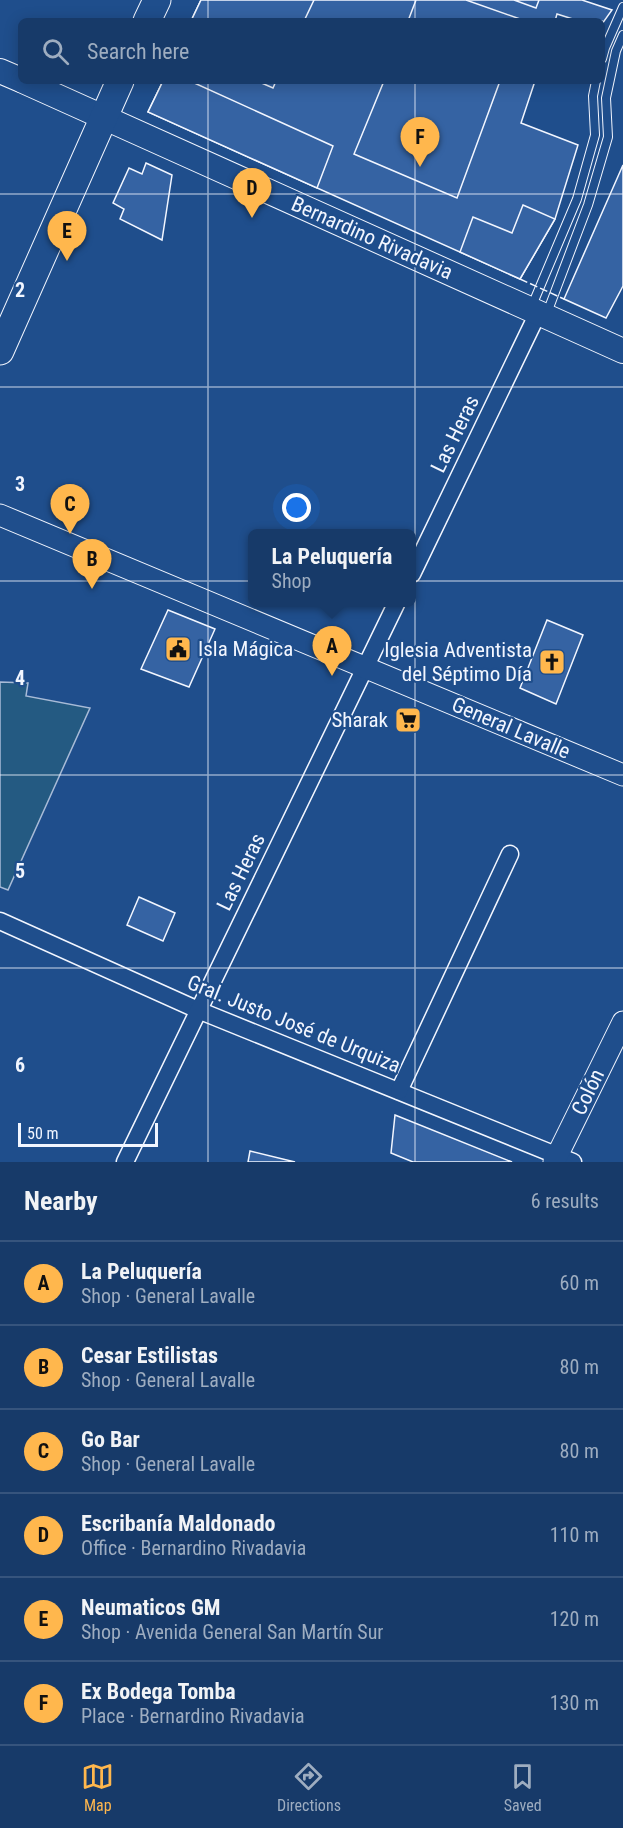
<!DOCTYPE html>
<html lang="en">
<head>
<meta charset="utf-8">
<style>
  body { margin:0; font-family:"Roboto Condensed",sans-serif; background:#20416f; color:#f1f3f6 }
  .scale { position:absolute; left:18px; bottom:15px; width:140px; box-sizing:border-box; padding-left:6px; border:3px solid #f2f6ff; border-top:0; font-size:16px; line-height:21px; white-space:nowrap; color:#f2f6ff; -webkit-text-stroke:4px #1f4e8c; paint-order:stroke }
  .you { position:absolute; left:297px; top:508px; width:21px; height:21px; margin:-15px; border:4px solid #fff; border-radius:50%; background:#1a73e8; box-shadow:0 0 0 9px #1a73e833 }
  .badge { display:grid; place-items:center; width:39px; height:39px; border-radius:50%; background:#ffb74d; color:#111; font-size:20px; font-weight:700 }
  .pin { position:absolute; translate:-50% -50px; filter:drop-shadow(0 2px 3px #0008) }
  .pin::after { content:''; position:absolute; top:32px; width:21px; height:18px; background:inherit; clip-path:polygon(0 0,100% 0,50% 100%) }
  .popup { position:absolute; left:248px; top:529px; width:168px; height:78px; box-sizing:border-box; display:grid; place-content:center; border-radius:9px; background:#173a69; filter:drop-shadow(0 2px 4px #0005); font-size:20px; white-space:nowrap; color:#9eadc0 }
  .popup b { font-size:22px; color:#f1f3f6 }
  .popup::after { content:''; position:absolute; left:50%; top:100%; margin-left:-12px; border:12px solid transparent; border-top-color:#173a69 }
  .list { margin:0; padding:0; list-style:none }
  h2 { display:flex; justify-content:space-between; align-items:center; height:78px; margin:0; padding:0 24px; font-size:26px }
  h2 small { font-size:20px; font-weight:400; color:#9eadc0 }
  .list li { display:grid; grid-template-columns:39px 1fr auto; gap:18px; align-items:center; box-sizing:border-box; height:84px; padding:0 24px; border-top:2px solid #36547d }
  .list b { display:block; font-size:22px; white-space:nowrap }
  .list p { margin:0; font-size:20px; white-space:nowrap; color:#9eadc0 }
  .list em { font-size:20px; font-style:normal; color:#9eadc0 }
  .icon { flex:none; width:33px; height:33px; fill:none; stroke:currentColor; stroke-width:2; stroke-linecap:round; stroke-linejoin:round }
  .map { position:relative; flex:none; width:623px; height:1162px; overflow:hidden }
  .search { position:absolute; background:#173a69; box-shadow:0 3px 15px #0003; left:18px; right:18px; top:18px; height:66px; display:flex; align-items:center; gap:15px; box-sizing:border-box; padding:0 21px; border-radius:9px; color:#9eadc0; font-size:22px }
  .sheet { height:582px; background:#173a69 }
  nav { display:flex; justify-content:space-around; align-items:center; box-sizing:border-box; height:84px; border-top:2px solid #36547d; background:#173a69; font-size:16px; color:#9eadc0 }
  nav a { display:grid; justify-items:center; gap:3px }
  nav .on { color:#ffb74d }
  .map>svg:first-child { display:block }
  .green { fill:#245a82; stroke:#a8bbd7; stroke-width:1.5 }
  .building { fill:#3563a3; stroke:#f2f6ff; stroke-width:1.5 }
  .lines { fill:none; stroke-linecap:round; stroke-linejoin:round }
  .service-casing { stroke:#f2f6ff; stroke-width:10 }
  .minor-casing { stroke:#f2f6ff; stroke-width:19 }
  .tertiary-casing { stroke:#f2f6ff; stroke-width:23 }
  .secondary-casing { stroke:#f2f6ff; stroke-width:26 }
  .primary-casing { stroke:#f2f6ff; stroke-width:29 }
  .service { stroke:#1f4e8c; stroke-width:8 }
  .minor { stroke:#1f4e8c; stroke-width:16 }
  .tertiary { stroke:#1f4e8c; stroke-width:21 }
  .secondary { stroke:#1f4e8c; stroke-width:24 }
  .primary { stroke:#1f4e8c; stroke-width:27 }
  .fence { stroke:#f2f6ff; stroke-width:1.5; stroke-dasharray:8 3; stroke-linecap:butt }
  .grid { fill:none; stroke:#f2f6ff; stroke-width:1.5; stroke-opacity:0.55 }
  .labels { text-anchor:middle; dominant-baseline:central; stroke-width:4.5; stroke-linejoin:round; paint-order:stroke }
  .street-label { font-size:21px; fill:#f2f6ff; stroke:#1f4e8c }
  .poi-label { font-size:21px; fill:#f2f6ff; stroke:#1f4e8c; text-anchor:end }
  .grid-label { font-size:20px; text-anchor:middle; font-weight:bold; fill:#f2f6ff; stroke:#1f4e8c; stroke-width:4.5; stroke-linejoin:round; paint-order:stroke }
</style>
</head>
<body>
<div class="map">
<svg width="623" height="1162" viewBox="0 0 623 1162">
  <rect width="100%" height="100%" fill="#1f4e8c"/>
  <polygon class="green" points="0,682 28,683 26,696 90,708 8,890 0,887"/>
  <g class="building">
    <polygon points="201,0 582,0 612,10 602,24 602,21 579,21 557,14 555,21 191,21"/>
    <polygon points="201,0 314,0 304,21 191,21"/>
    <polygon points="416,0 466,0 523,20 408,21"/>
    <polygon points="514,0 539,0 536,8"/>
    <polygon points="163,81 535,81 521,123 578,145 555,219 520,279 148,112"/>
    <polygon points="163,81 190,81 333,146 317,188 148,112"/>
    <polygon points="257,81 276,81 273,88"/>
    <polygon points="384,81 500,81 457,198 354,154"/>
    <polygon points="146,163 172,175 162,240 120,219 124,209 113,203 129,168 142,174"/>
    <polygon points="623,165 623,286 606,318 564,299"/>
    <polygon points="523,205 555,219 520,279 460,252 473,217 512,233"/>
    <polygon points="168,610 215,629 189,687 141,669"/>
    <polygon points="547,620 583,635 556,704 520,688"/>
    <polygon points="139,897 175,913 163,941 127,925"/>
    <polygon points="395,1115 512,1162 413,1162 391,1153"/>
    <polygon points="250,1151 295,1162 248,1162"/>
  </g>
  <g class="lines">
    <defs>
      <g id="service">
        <polyline points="602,59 605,48 623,7"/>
        <polyline points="531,308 577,199 595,135 593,96 596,81"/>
        <polyline points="547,313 588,205 608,137 606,98 616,51 623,35"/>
      </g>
      <g id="minor">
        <polyline points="412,574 538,313"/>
        <polyline points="0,921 198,1010 573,1162"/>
        <polyline points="399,1091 510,854"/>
        <polyline points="125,1162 397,602"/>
      </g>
      <g id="tertiary">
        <polyline points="0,515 623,775"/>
        <polyline points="554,1162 623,1022"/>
      </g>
      <g id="secondary">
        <polyline points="0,71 21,80"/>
        <polyline points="23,81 623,351"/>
      </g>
      <g id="primary">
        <polyline points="147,21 157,0"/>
        <polyline points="0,351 120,81"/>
      </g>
    </defs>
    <use href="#service" class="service-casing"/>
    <use href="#minor" class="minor-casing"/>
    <use href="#tertiary" class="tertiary-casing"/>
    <use href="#secondary" class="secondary-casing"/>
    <use href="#primary" class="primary-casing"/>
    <use href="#service" class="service"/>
    <use href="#minor" class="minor"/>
    <use href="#tertiary" class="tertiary"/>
    <use href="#secondary" class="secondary"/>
    <use href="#primary" class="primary"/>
    <polyline class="fence" points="520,279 564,299"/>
  </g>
  <path class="grid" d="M208,0V21M415,0V21M208,81V1162M415,81V1162M0,194H623M0,387H623M0,581H623M0,775H623M0,968H623"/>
  <defs>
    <symbol id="civic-square" viewBox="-11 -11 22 22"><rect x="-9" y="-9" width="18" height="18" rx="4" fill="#ffb74d" stroke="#1f4e8c"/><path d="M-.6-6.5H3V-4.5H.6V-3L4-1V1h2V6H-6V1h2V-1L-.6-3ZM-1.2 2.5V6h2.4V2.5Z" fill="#111"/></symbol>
    <symbol id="church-square" viewBox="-11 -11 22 22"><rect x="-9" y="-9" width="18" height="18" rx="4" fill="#ffb74d" stroke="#1f4e8c"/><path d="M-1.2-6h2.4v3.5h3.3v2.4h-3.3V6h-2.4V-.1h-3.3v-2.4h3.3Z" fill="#111"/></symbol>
    <symbol id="supermarket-square" viewBox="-11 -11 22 22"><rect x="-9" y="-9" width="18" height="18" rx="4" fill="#ffb74d" stroke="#1f4e8c"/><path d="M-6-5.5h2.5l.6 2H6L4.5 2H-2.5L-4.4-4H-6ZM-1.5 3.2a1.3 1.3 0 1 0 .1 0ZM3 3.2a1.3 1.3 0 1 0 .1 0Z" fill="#111"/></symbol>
  </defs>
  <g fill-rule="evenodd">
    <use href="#civic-square" x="163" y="634" width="30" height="30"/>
    <use href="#church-square" x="537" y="647" width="30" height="30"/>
    <use href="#supermarket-square" x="393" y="705" width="30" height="30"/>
  </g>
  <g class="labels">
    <g class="street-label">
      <text transform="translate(372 238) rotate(24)">Bernardino Rivadavia</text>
      <text transform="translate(455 434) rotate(-64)">Las Heras</text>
      <text transform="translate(511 728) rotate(23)">General Lavalle</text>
      <text transform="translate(241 872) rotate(-64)">Las Heras</text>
      <text transform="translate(294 1024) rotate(22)">Gral. Justo José de Urquiza</text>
      <text transform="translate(588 1092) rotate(-64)">Colón</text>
    </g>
    <g class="poi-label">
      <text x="198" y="649" text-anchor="start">Isla Mágica</text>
      <text x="532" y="650">Iglesia Adventista<tspan x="532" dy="24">del Séptimo Día</tspan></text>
      <text x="388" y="720">Sharak</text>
    </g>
  </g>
  <g class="grid-label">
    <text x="20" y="297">2</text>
    <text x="20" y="491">3</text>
    <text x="20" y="685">4</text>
    <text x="20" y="878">5</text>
    <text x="20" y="1072">6</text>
  </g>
</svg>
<div class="scale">50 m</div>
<div class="you"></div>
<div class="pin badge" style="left:332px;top:676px">A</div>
<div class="popup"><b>La Peluquería</b>Shop</div>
<div class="pin badge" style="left:92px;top:589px">B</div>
<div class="pin badge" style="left:70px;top:534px">C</div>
<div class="pin badge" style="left:252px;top:218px">D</div>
<div class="pin badge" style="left:67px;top:261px">E</div>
<div class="pin badge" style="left:420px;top:167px">F</div>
<div class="search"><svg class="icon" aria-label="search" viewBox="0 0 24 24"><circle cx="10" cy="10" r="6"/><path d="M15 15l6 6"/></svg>Search here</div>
</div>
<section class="sheet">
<h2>Nearby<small>6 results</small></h2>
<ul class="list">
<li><span class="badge">A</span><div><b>La Peluquería</b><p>Shop · General Lavalle</p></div><em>60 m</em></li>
<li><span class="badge">B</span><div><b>Cesar Estilistas</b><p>Shop · General Lavalle</p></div><em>80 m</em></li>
<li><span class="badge">C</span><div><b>Go Bar</b><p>Shop · General Lavalle</p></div><em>80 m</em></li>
<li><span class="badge">D</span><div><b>Escribanía Maldonado</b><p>Office · Bernardino Rivadavia</p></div><em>110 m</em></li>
<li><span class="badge">E</span><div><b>Neumaticos GM</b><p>Shop · Avenida General San Martín Sur</p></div><em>120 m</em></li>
<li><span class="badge">F</span><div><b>Ex Bodega Tomba</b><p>Place · Bernardino Rivadavia</p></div><em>130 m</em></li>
</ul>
</section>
<nav>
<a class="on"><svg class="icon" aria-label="map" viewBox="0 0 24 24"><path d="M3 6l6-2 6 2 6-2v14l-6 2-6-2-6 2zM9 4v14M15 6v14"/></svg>Map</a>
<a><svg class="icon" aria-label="directions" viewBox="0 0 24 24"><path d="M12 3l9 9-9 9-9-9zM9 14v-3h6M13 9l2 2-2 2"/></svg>Directions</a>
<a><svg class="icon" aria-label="saved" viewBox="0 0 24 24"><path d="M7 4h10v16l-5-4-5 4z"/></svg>Saved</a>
</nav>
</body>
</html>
